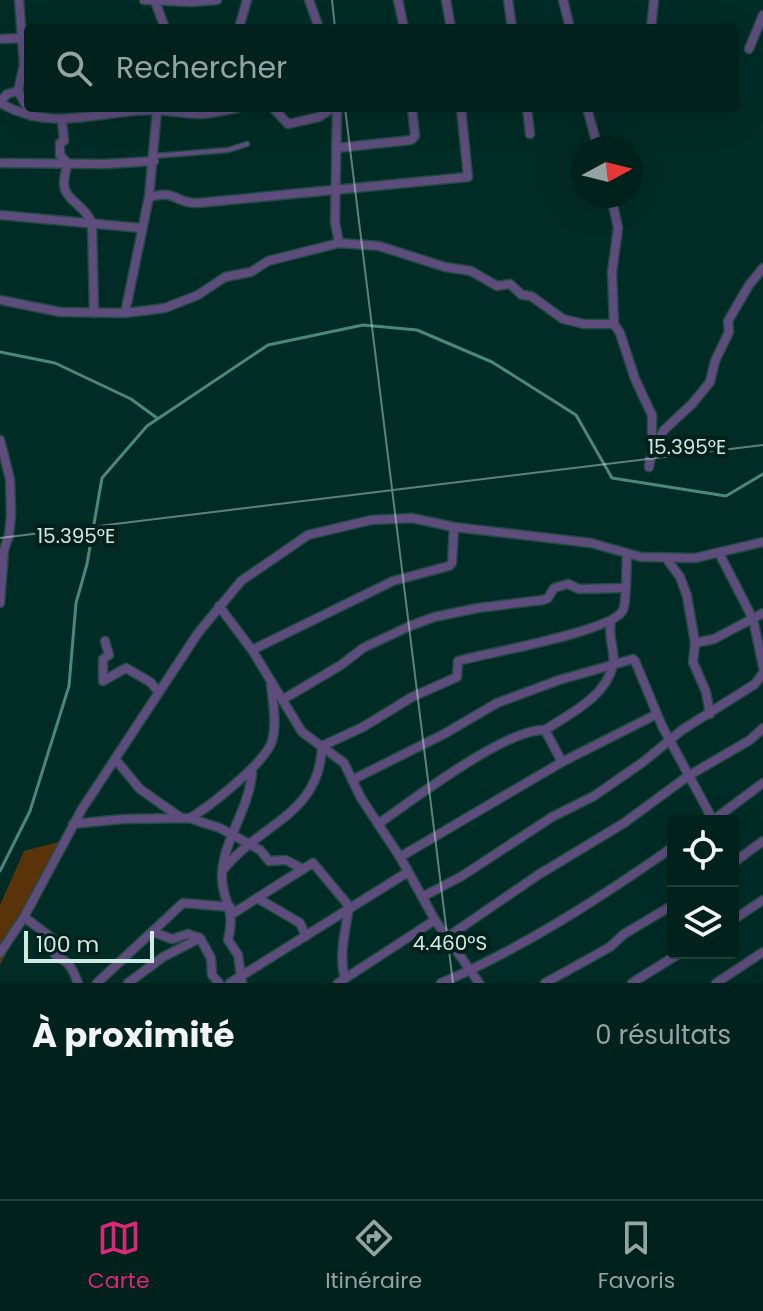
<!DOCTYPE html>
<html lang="fr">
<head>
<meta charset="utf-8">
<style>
  body { margin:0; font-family:Poppins,sans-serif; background:#0a2925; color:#f1f3f6 }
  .controls { position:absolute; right:24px; bottom:24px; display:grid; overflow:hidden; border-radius:8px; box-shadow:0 8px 32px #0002 }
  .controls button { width:72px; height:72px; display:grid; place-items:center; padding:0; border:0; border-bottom:2px solid #223e3b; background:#00211c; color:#f1f3f6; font:40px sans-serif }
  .compass { position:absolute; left:571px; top:136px; width:72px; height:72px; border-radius:50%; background:#00211c; box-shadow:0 8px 32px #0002; rotate:83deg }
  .scale { position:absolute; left:24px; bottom:20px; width:130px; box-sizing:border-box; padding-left:8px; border:4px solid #ceeae3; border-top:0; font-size:22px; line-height:28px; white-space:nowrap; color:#ceeae3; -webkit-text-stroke:6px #03201b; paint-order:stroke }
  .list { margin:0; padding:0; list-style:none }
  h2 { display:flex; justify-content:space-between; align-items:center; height:104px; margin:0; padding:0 32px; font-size:34px }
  h2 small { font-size:26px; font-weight:400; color:#95a3a3 }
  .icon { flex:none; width:44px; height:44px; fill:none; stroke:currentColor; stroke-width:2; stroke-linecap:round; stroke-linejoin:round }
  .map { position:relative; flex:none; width:763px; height:983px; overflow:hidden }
  .search { position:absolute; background:#00211c; box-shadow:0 8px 32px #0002; left:24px; right:24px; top:24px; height:88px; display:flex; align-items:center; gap:20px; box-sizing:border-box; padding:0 28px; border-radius:8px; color:#95a3a3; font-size:30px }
  .sheet { height:216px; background:#00211c }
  nav { display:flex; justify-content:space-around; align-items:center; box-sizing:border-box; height:112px; border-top:2px solid #223e3b; background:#00211c; font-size:22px; color:#95a3a3 }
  nav a { display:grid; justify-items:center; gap:4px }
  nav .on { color:#db2777 }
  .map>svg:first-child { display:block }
  .green { fill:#5b330b }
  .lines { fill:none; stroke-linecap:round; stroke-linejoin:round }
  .stream { stroke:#4a877c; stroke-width:3 }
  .lane-casing { stroke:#214a43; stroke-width:7 }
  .street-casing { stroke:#214a43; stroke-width:11 }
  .lane { stroke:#5e4c7d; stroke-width:4 }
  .street { stroke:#5e4c7d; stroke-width:8 }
  .ticks { fill:none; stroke:#ceeae3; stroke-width:2; stroke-opacity:0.45 }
  .ticks-label { font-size:20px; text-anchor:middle; fill:#ceeae3; stroke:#03201b; stroke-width:8; stroke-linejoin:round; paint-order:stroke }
</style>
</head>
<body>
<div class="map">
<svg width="763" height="983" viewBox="0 0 763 983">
  <rect width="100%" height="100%" fill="#002c25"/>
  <polygon class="green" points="58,842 56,863 0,965 0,905 24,851"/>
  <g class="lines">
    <g class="stream">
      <polyline points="0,352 55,363 131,399 157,418"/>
      <polyline points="0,871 30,811 69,686 76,603 87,564 102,478 147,426 268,345 363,325 417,330 492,362 576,415 612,478 726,496 763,474"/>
    </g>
    <defs>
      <polyline id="lane" points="154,156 228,150 247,144"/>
      <g id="street">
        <polyline points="19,0 24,65 18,91 32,116"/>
        <polyline points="144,0 191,2 217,0"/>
        <polyline points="309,0 319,28"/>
        <polyline points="398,0 404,28"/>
        <polyline points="446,0 451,28"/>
        <polyline points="508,0 512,28"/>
        <polyline points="563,0 570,28"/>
        <polyline points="155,1 165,28"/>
        <polyline points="239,28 247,0"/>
        <polyline points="651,28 654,0"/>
        <polyline points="0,39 22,38"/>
        <polyline points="749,49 763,15"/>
        <polyline points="0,102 7,94 18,91"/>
        <path d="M0,103C52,133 97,111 151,110C168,110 184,114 200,114C212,114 225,110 237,108"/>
        <polyline points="273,108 288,124 319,117 333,108"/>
        <polyline points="337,108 335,222 339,243"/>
        <polyline points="527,108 530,134"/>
        <polyline points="587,108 596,141 603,148"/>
        <polyline points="62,120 64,141 60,143 60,155 68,164"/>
        <polyline points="336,148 411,140 415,136 412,108"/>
        <polyline points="0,163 105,164 154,161"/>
        <path d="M68,164C54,203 80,196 92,223L94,313"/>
        <polyline points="611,196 618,228 612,272 614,324 620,333 635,379 652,415 652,450"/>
        <path d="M149,197C177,189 175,204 198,203L468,177L461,108"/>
        <polyline points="0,215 141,228"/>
        <polyline points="0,300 60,312 125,313 165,308 198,295 225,277 251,272 268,261 339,243 379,246 445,267 471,271 497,286 510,284 522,295 531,296 563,319 584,324 614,324"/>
        <polyline points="125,313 149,197 157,110"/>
        <polyline points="0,440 10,479 11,515 9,535 4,550 0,603"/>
        <polyline points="649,467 652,450 664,430 692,404 710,382 715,361 729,332 728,321 749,285 763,268"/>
        <polyline points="719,553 753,619 763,667"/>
        <polyline points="666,558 680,577 687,596 695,643 693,662 706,692 710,714"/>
        <polyline points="219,606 252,650 302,732 344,763 361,798 400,857 435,920 479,983"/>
        <polyline points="105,641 109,655 103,659 103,681 126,668 150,682 159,692"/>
        <polyline points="695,643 714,639 763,613"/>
        <polyline points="252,650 393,581 449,566 452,563 454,527"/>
        <polyline points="282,700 341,665 363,648 410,626 434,617 478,608 543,600 548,598 554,588 568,584 579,589 624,588"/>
        <path d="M545,730C569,714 606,697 613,665C616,651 607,637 611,621"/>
        <polyline points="115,759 140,789 181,818"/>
        <polyline points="352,780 444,734 497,703 559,680 633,659 635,661 662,726 713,820"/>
        <path d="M190,818C209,807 266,762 272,741C277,724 273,703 271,685"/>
        <polyline points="712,821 763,783"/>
        <path d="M73,824L123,819L189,818L220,828L260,850L269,861L286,860L303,869L313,863L349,906C346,930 338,955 345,978"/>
        <path d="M378,824C411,801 508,727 545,730L562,762"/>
        <polyline points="400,857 562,762 657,714"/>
        <polyline points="733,863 763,841"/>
        <path d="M223,870C260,823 320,815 322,746L363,727L412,697L457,677L458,661C487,653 614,631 623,610C627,602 626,567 627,554"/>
        <polyline points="422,897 462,876 552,817 594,796 643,762 682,730 755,684 763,673"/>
        <polyline points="257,898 300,923 306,936"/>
        <polyline points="232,914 303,869"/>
        <path d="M24,917L52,938L51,948L57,957C70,961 73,971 78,983"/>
        <polyline points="733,920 763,900"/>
        <polyline points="153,932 172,939 188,934 200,938 211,958 212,975 219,983"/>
        <polyline points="446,938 538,875 624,823 688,776 750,740 763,728"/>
        <polyline points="0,953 24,917 82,809 198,633 241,581 308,535 371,520 412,518 454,527 591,543 641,557 695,558 763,542"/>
        <polyline points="97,983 183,903 230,907"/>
        <polyline points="128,983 163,957 200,938"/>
        <polyline points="230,983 408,872"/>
        <path d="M242,983L238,955L228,940C236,908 223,904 222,878C221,842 252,806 252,769"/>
        <polyline points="338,983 435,920"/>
        <path d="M441,983C523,948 600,898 673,847"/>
        <polyline points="545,983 610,947 624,934 673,905"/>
        <polyline points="632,983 680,953"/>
        <polyline points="716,983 763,952"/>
      </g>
    </defs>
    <use href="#lane" class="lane-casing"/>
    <use href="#street" class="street-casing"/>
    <use href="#lane" class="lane"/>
    <use href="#street" class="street"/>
  </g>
  <path class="ticks" d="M332,0L335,28M345,108L453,983M0,538L763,445"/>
  <g class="ticks-label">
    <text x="687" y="454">15.395°E</text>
    <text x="76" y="543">15.395°E</text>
    <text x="450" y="950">4.460°S</text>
  </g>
</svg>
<div class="controls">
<button><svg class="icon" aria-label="locate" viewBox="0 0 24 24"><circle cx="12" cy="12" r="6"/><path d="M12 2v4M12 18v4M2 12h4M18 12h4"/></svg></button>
<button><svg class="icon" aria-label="layers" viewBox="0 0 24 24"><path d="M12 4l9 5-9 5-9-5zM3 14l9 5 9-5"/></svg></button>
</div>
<svg class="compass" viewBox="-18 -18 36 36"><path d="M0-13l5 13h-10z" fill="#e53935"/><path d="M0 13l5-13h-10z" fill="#95a3a3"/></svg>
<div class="scale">100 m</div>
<div class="search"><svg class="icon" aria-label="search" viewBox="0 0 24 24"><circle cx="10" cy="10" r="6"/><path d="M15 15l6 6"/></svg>Rechercher</div>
</div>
<section class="sheet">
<h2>À proximité<small>0 résultats</small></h2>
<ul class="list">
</ul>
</section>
<nav>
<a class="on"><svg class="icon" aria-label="map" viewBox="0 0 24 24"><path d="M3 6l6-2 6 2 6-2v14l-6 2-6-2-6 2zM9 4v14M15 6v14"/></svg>Carte</a>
<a><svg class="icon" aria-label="directions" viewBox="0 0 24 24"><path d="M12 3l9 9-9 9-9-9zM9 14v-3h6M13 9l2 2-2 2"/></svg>Itinéraire</a>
<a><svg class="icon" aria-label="saved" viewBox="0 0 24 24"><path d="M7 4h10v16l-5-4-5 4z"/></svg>Favoris</a>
</nav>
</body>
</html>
